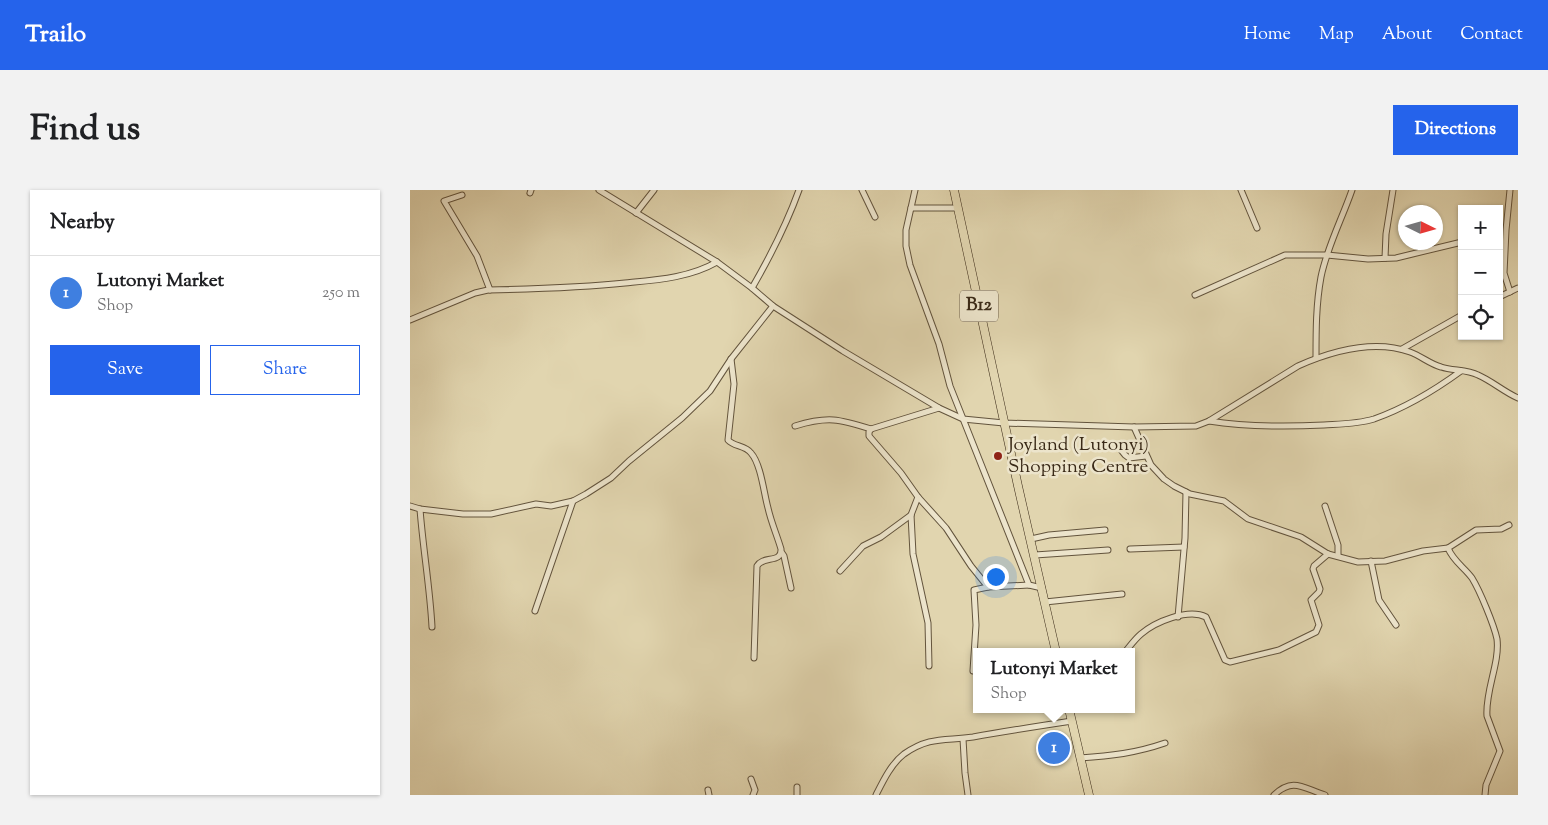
<!DOCTYPE html>
<html lang="en">
<head>
<meta charset="utf-8">
<style>
  body { margin:0; font-family:"Sorts Mill Goudy",serif; background:#f2f2f2; color:#202124 }
  .controls { position:absolute; right:15px; top:15px; display:grid; overflow:hidden; border-radius:0px; box-shadow:0 1px 4px #0004 }
  .controls button { width:45px; height:45px; display:grid; place-items:center; padding:0; border:0; border-bottom:1px solid #e0e0e0; background:#fff; color:#202124; font:25px sans-serif }
  .compass { position:absolute; left:988px; top:15px; width:45px; height:45px; border-radius:50%; background:#fff; box-shadow:0 1px 4px #0004; rotate:95deg }
  .you { position:absolute; left:585px; top:386px; width:18px; height:18px; margin:-12px; border:4px solid #fff; border-radius:50%; background:#1a73e8; box-shadow:0 0 0 8px #1a73e833 }
  .badge { display:grid; place-items:center; width:32px; height:32px; border-radius:50%; background:#2563eb; color:#fff; font-size:16px; font-weight:700 }
  .pin { position:absolute; translate:-50% -50%; border:2px solid #fff; box-shadow:0 1px 5px #0006 }
  .popup { position:absolute; left:563px; top:458px; width:162px; height:65px; box-sizing:border-box; display:grid; place-content:center; border-radius:0px; background:#fff; filter:drop-shadow(0 1px 4px #0005); font-size:16px; white-space:nowrap; color:#757577 }
  .popup b { font-size:19px; color:#202124 }
  .popup::after { content:''; position:absolute; left:50%; top:100%; margin-left:-10px; border:10px solid transparent; border-top-color:#fff }
  .list { margin:0; padding:0; list-style:none }
  h2 { display:flex; justify-content:space-between; align-items:center; height:65px; margin:0; padding:0 20px; font-size:21px }
  h2 small { font-size:16px; font-weight:400; color:#757577 }
  .list li { display:grid; grid-template-columns:32px 1fr auto; gap:15px; align-items:center; box-sizing:border-box; height:75px; padding:0 20px; border-top:1px solid #e0e0e0 }
  .list b { display:block; font-size:19px; white-space:nowrap }
  .list p { margin:0; font-size:16px; white-space:nowrap; color:#757577 }
  .list em { font-size:16px; font-style:normal; color:#757577 }
  .actions { display:flex; gap:10px; padding:15px 20px }
  .actions a { flex:1; padding:11px 0; border:1px solid #2563eb; border-radius:0px; text-align:center; font-size:18px; color:#2563eb }
  .actions .main { background:#2563eb; color:#fff }
  .icon { flex:none; width:28px; height:28px; fill:none; stroke:currentColor; stroke-width:2; stroke-linecap:round; stroke-linejoin:round }
  .map { position:relative; flex:none; width:1108px; height:605px; overflow:hidden; border-radius:0px }
  header { display:flex; align-items:center; gap:30px; box-sizing:border-box; height:70px; padding:0 25px; background:#2563eb; color:#fff }
  header strong { font-size:24px }
  nav { display:flex; gap:28px; margin-inline-start:auto; font-size:18px }
  .intro { display:flex; align-items:center; justify-content:space-between; box-sizing:border-box; height:120px; padding:0 30px }
  h1 { margin:0; font-size:35px }
  .button { padding:12px 22px; border-radius:0px; background:#2563eb; color:#fff; font-size:18px; font-weight:700 }
  main { display:flex; gap:30px; padding:0 30px }
  aside { flex:1; background:#fff; border-radius:0px; box-shadow:0 1px 4px #0004 }
  .map>svg:first-child { display:block }
  .lines { fill:none; stroke-linecap:round; stroke-linejoin:round }
  .minor-casing { stroke:#63543d; stroke-width:7 }
  .highway-casing { stroke:#392917; stroke-width:9 }
  .minor { stroke:#ece4cb; stroke-width:5 }
  .highway { stroke:#e1d5af; stroke-width:8 }
  .poi-dot { fill:#8f2418; stroke:#ece4cb; stroke-width:2 }
  .labels { text-anchor:middle; dominant-baseline:central; stroke-width:5; stroke-linejoin:round; paint-order:stroke }
  .shield { fill:#ece4cb; stroke:#6f614d; stroke-width:1 }
  .shield-label { font-size:18px; font-weight:bold; fill:#392917 }
  .poi-label { font-size:19px; fill:#392917; stroke:#ece4cb; text-anchor:start }
</style>
</head>
<body>
<header>
<strong>Trailo</strong>
<nav><a>Home</a><a>Map</a><a>About</a><a>Contact</a></nav>
</header>
<div class="intro"><h1>Find us</h1><a class="button">Directions</a></div>
<main>
<aside>
<h2>Nearby<small></small></h2>
<ul class="list">
<li><span class="badge" style="background:#3f7fe0">1</span><div><b>Lutonyi Market</b><p>Shop</p></div><em>250 m</em></li>
</ul>
<div class="actions"><a class="main">Save</a><a>Share</a></div>
</aside>
<div class="map">
<svg width="1108" height="605" viewBox="0 0 1108 605">
  <rect width="100%" height="100%" fill="#e1d5af"/>
  <filter id="stains"><feTurbulence type="fractalNoise" baseFrequency=".004" numOctaves="4"/><feColorMatrix values="0 0 0 0 .2 0 0 0 0 .09 0 0 0 0 .02 0 0 0 .5 -.17"/></filter>
  <radialGradient id="worn" r=".72"><stop offset=".6" stop-color="#630" stop-opacity="0"/><stop offset="1" stop-color="#630" stop-opacity=".3"/></radialGradient>
  <g class="lines">
    <defs>
      <g id="minor">
        <path d="M189,0L307,72L342,98L363,116L433,161L529,218L553,229L594,233L724,237L786,236L799,231L888,176C922,161 963,149 1000,162C1011,166 1020,174 1031,177C1043,181 1057,179 1068,185C1082,191 1094,202 1108,208"/>
        <polyline points="452,0 465,27"/>
        <polyline points="505,0 496,40 496,56 500,75 529,154 540,196 619,395 632,398"/>
        <polyline points="831,0 847,38"/>
        <polyline points="120,3 121,0"/>
        <polyline points="52,5 34,11 67,66 80,100"/>
        <polyline points="501,18 548,18"/>
        <polyline points="226,23 244,0"/>
        <polyline points="1089,65 1093,81"/>
        <polyline points="975,68 976,44 983,0"/>
        <path d="M342,98C361,65 376,36 389,0"/>
        <polyline points="1100,102 1094,83 1096,40 1100,0"/>
        <polyline points="785,105 875,65 917,65 958,69 986,68 1052,52"/>
        <polyline points="1089,107 1108,98"/>
        <path d="M0,130L65,103L78,100C123,99 169,98 215,93C246,90 279,88 307,72"/>
        <polyline points="992,159 1052,125"/>
        <path d="M906,168C906,141 906,114 911,87C917,57 932,29 942,0"/>
        <path d="M321,169L324,194L318,250C324,257 335,255 341,263C351,274 354,304 358,318C361,332 367,345 371,359C372,374 353,365 347,376L344,468"/>
        <polyline points="529,218 461,239 459,242 459,246 491,283 508,307 536,338 561,376 578,397 564,400 566,435 563,481"/>
        <path d="M799,231C837,237 875,237 914,235C931,234 948,234 964,229C995,218 1025,200 1051,181"/>
        <path d="M385,236C418,226 429,229 461,239"/>
        <path d="M724,237L741,275L754,289L764,296L780,304L814,311L838,329L891,347L918,364L948,372L975,371L1013,361L1038,358C1043,371 1054,377 1062,388C1070,401 1084,435 1087,449C1090,473 1075,501 1077,526L1090,561L1076,595L1075,605"/>
        <polyline points="711,260 715,265 719,268 736,266"/>
        <polyline points="508,307 501,325 503,364 518,433 519,476"/>
        <polyline points="0,316 10,319 53,324 81,324 126,314 141,316 163,311 176,304 201,288 219,271 272,228 300,201 321,169 363,116"/>
        <polyline points="915,316 928,355 928,366"/>
        <path d="M10,319C13,359 20,398 22,437"/>
        <polyline points="621,349 639,345 695,340"/>
        <polyline points="1038,358 1066,340 1091,339 1099,335"/>
        <polyline points="720,359 774,357"/>
        <polyline points="372,363 374,366 381,398"/>
        <polyline points="625,365 698,360"/>
        <polyline points="961,371 969,410 986,435"/>
        <polyline points="430,381 453,356 471,347 501,325"/>
        <polyline points="578,397 619,395"/>
        <polyline points="635,412 712,404"/>
        <polyline points="125,421 163,311"/>
        <polyline points="768,427 775,348 776,302"/>
        <path d="M715,462C720,456 725,449 731,444C745,432 778,418 796,427L815,470L820,472L869,460L906,442L909,435L901,410L909,402L910,399L903,379L904,376L918,364"/>
        <polyline points="553,549 555,583 558,605"/>
        <path d="M670,568C701,566 726,563 755,553"/>
        <polyline points="341,589 345,600 343,605"/>
        <polyline points="298,600 299,605"/>
        <polyline points="387,605 387,597"/>
        <path d="M466,605C473,591 481,574 494,564C520,546 535,551 563,547C596,541 629,536 662,531"/>
        <path d="M864,605C883,587 893,598 915,605"/>
      </g>
      <g id="highway">
        <polyline points="544,0 608,296 646,462"/>
        <polyline points="659,519 679,605"/>
      </g>
    </defs>
    <use href="#minor" class="minor-casing"/>
    <use href="#highway" class="highway-casing"/>
    <use href="#minor" class="minor"/>
    <use href="#highway" class="highway"/>
  </g>
  <circle class="poi-dot" cx="588" cy="266" r="5"/>
  <g class="labels">
    <rect class="shield" x="550" y="100.5" width="38" height="31" rx="4"/>
    <g class="shield-label">
      <text x="569" y="116">B12</text>
    </g>
    <g class="poi-label">
      <text x="598" y="255">Joyland (Lutonyi)<tspan x="598" dy="22">Shopping Centre</tspan></text>
    </g>
  </g>
  <rect width="100%" height="100%" filter="url(#stains)"/>
  <rect width="100%" height="100%" fill="url(#worn)"/>
</svg>
<div class="controls">
<button>+</button>
<button>−</button>
<button><svg class="icon" aria-label="locate" viewBox="0 0 24 24"><circle cx="12" cy="12" r="6"/><path d="M12 2v4M12 18v4M2 12h4M18 12h4"/></svg></button>
</div>
<svg class="compass" viewBox="-18 -18 36 36"><path d="M0-13l5 13h-10z" fill="#e53935"/><path d="M0 13l5-13h-10z" fill="#757577"/></svg>
<div class="you"></div>
<div class="pin badge" style="left:644px;top:558px;background:#3f7fe0">1</div>
<div class="popup"><b>Lutonyi Market</b>Shop</div>
</div>
</main>
</body>
</html>
